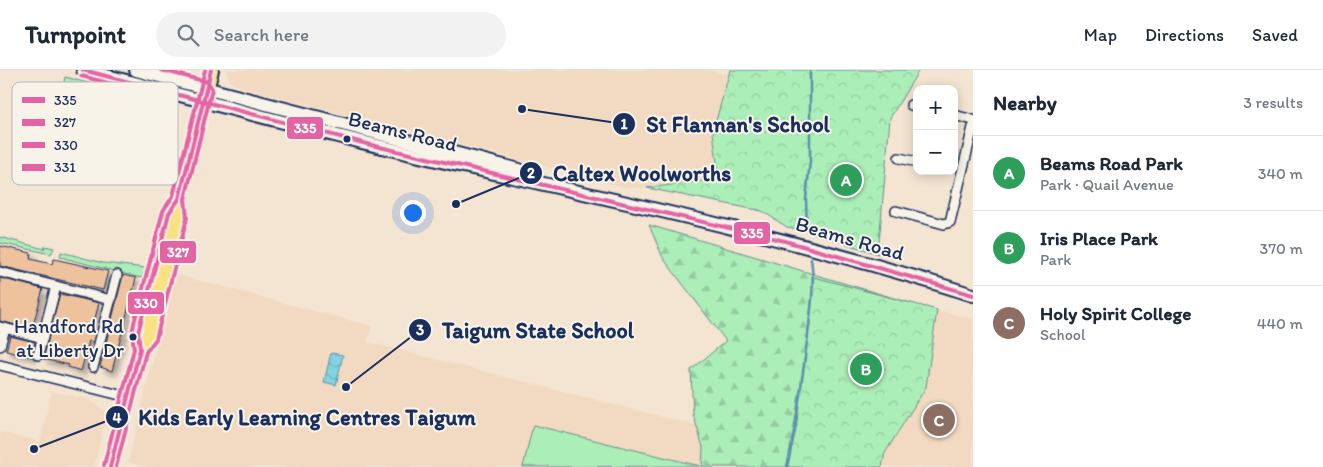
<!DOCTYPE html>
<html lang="en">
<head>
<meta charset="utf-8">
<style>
  body { margin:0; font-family:Itim,sans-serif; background:#f2f2f3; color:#1f2937 }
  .controls { position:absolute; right:15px; top:15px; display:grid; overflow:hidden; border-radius:10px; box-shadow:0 2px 12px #0003 }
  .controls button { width:45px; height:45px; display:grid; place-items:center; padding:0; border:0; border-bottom:1px solid #e0e1e3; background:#fff; color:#1f2937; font:25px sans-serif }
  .you { position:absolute; left:412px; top:142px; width:18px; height:18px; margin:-12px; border:4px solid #fff; border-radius:50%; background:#1a73e8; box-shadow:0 0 0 8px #1a73e833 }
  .badge { display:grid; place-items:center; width:32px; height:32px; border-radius:50%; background:#0b8043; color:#fff; font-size:16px; font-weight:700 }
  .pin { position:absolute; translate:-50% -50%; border:2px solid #fff; box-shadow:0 1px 5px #0006 }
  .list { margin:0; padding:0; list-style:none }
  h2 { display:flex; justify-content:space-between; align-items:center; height:65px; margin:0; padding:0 20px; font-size:21px }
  h2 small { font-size:16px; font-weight:400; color:#747a83 }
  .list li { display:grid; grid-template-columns:32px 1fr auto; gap:15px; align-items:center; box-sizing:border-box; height:75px; padding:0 20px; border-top:1px solid #e0e1e3 }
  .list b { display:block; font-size:19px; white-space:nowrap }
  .list p { margin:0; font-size:16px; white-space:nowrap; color:#747a83 }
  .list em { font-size:16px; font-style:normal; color:#747a83 }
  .icon { flex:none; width:28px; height:28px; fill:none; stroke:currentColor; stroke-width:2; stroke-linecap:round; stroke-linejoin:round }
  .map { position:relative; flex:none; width:973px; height:397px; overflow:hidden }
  header { display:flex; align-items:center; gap:30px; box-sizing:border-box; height:70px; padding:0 25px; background:#fff; border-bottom:1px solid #e0e1e3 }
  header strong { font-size:24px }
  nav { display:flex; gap:28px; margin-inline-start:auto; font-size:18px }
  .search { width:350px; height:45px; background:#f2f2f3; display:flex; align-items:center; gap:12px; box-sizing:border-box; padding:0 18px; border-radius:28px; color:#747a83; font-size:19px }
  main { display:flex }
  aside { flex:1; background:#fff }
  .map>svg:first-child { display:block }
  .built { fill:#f2dac2 }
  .forest { fill:url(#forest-firs); stroke:#648e8b }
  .park { fill:url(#park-crowns); stroke:#648e8b }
  .garden { fill:#aceeb8; stroke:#648e8b }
  .water { fill:url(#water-waves); stroke:#5a91ad }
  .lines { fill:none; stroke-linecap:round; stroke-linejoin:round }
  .stream { stroke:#5a91ad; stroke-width:2.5 }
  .building { fill:#eec29d; stroke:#1b2f5e; filter:url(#shadow) }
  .minor-casing { stroke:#1b2f5e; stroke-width:12 }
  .secondary-casing { stroke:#1b2f5e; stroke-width:16 }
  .primary-casing { stroke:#1b2f5e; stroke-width:18 }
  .minor { stroke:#f7f3e8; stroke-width:9 }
  .secondary { stroke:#f7f3e8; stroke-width:12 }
  .primary { stroke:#f8e281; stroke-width:14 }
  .bus-1-casing { stroke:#f7f3e8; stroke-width:8 }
  .bus-2-casing { stroke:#f7f3e8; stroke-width:8 }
  .bus-3-casing { stroke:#f7f3e8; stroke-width:8 }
  .bus-4-casing { stroke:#f7f3e8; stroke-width:8 }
  .bus-1 { stroke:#e463a4; stroke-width:4 }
  .bus-2 { stroke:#e463a4; stroke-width:4 }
  .bus-3 { stroke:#e463a4; stroke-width:4 }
  .bus-4 { stroke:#e463a4; stroke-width:4 }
  .bus-dot { fill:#1b2f5e; stroke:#f7f3e8; stroke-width:2 }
  .labels { text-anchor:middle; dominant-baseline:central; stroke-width:4; stroke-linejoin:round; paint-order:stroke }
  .bus-label { font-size:20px; fill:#1b2f5e; stroke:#f7f3e8; text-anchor:end }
  .street-label { font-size:21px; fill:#1b2f5e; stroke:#f7f3e8 }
  .key { fill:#f7f3e8; stroke:#b5b8bf; stroke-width:1 }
  .key-label { font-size:14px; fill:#1b2f5e }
  .leader { fill:none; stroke:#1b2f5e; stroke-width:2 }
  .callout-dot { fill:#1b2f5e; stroke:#f7f3e8; stroke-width:2 }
  .mark-label { font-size:15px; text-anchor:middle; font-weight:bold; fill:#fff }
  .callout-label { font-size:22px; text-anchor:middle; font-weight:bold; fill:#1b2f5e; stroke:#f7f3e8; stroke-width:4; stroke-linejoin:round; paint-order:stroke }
  .line-badge { stroke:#f7f3e8; stroke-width:2 }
  .badge-label { font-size:14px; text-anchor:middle; font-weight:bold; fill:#fff }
</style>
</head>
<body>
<header>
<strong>Turnpoint</strong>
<div class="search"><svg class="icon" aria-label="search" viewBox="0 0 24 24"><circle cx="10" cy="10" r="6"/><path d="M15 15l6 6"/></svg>Search here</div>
<nav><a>Map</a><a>Directions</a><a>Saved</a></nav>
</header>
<main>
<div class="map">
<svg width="973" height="397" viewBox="0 0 973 397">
  <defs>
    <pattern id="forest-firs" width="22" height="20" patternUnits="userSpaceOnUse" patternTransform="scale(1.25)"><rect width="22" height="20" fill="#aceeb8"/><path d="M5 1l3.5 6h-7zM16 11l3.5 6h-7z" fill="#93cca1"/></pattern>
    <pattern id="park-crowns" width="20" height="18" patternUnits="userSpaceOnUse" patternTransform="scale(1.25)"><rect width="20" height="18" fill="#aceeb8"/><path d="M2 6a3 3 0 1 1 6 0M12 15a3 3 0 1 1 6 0" fill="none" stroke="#93cca1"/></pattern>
    <pattern id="water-waves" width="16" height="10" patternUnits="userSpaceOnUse" patternTransform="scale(1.25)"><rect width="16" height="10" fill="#84d3e1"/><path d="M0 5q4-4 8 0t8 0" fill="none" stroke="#71b5c3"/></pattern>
    <filter id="shadow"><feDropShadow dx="4.5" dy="4.5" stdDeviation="2.5" flood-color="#0004"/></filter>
  </defs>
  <rect width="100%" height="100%" fill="#f4e4d2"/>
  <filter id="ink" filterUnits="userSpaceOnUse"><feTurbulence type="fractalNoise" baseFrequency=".02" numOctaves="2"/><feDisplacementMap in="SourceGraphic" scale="10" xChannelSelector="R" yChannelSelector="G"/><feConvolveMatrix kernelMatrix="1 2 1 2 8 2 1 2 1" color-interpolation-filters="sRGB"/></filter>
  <g filter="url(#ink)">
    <g class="built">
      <polygon points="227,0 707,0 728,5 713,62 719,110 647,118 624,117 237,16 229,10"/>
      <polygon points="174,204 372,256 368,272 722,362 712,397 146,397 128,392"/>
      <polygon points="937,240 973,249 973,397 882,397 885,383 926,317"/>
      <polygon points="52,321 87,329 105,340 106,347 94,397 0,397 0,362 40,372"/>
    </g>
    <polygon class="forest" points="649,155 917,235 865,397 702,397 703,377 693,344 691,300 726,271 663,188"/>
    <g class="park">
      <polygon points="730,0 919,0 890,48 878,184 807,161 787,157 762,141 647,118 719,109 713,62"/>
      <polygon points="814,207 937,240 926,317 885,383 882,397 787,397 796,360"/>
    </g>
    <g class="garden">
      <polygon points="65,7 92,14 88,32 61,25"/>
      <polygon points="0,167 44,179 45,176 54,178 51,184 0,173"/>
      <polygon points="61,182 103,193 146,198 141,208 60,187"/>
      <polygon points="533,355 700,396 523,397"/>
    </g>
    <polygon class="water" points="331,283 343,285 336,315 324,312"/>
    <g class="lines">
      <g class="stream">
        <polyline points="807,161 806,129 810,91 810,0"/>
        <path d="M787,397C797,353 802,309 808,265C811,239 815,214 811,189"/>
      </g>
    </g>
    <g class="building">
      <polygon points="0,176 31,183 30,189 52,194 54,189 108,201 103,220 0,196"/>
      <polygon points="123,205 136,208 112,301 100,297"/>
      <polygon points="0,208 43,219 32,259 0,251"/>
      <polygon points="60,224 99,233 94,252 93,262 95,263 93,272 89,271 81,301 68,297 69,295 43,289"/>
      <polygon points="10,266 35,272 32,287 6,281"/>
    </g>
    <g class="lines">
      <defs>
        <g id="minor">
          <polyline points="911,35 917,36"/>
          <polyline points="954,45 973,50"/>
          <polyline points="899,88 917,92"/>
          <polyline points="896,141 944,154 950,152 973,57"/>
          <polyline points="0,202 111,230"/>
          <polyline points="0,257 43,268"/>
          <polyline points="0,276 5,258"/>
          <polyline points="38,285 56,216"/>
          <polyline points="0,295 128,327"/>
          <polyline points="93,297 117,205"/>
        </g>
        <g id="secondary">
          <path d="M83,0C211,32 339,69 468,97C638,135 807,172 973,225"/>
          <polyline points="136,0 519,100"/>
        </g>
        <g id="primary">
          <polyline points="140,279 138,263 169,143 179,129"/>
          <polyline points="110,397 140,279 150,267 165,208 181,146 179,129 211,0"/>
        </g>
      </defs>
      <use href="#minor" class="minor-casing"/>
      <use href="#secondary" class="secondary-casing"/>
      <use href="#primary" class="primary-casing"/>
      <use href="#minor" class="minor"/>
      <use href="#secondary" class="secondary"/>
      <use href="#primary" class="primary"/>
      <defs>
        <polyline id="bus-1" points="83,0 371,75 785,171 973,225"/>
        <g id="bus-2">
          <polyline points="81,6 158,26"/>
          <polyline points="116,397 146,282 156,269 187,148 185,129 212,19 208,12 161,0"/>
        </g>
        <polyline id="bus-3" points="110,397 140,279 138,263 141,251 169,143 179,129 211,0"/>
        <polyline id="bus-4" points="104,395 134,279 132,263 135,249 163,141 173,126 205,0"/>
      </defs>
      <use href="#bus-1" class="bus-1-casing"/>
      <use href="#bus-2" class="bus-2-casing"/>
      <use href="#bus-3" class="bus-3-casing"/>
      <use href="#bus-4" class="bus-4-casing"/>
      <use href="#bus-1" class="bus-1"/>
      <use href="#bus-2" class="bus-2"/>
      <use href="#bus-3" class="bus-3"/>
      <use href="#bus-4" class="bus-4"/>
    </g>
  </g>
  <g class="bus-dot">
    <circle cx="347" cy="69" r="4.5"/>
    <circle cx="133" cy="267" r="4.5"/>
  </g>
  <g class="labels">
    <g class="bus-label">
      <text x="124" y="256">Handford Rd<tspan x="124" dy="24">at Liberty Dr</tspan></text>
    </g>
    <g class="street-label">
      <text transform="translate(403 61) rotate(14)">Beams Road</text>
      <text transform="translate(850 168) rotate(16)">Beams Road</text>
    </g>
  </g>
  <rect x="12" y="12" width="166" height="103" rx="8" class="key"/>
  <rect x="22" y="27" width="23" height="6" fill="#e463a4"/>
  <rect x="22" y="49" width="23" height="7" fill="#e463a4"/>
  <rect x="22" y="72" width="23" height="6" fill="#e463a4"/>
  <rect x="22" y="94" width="23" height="7" fill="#e463a4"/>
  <g class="key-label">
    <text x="54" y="35">335</text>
    <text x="54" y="57">327</text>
    <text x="54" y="80">330</text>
    <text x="54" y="102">331</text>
  </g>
  <path class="leader" d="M522 39L624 54M456 134L531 103M346 317L420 260M34 379L117 347"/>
  <g class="callout-dot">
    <circle cx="522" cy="39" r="5"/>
    <circle cx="456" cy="134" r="5"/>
    <circle cx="346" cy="317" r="5"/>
    <circle cx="34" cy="379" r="5"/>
    <circle cx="624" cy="54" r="12"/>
    <circle cx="531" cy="103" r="12"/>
    <circle cx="420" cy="260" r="12"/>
    <circle cx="117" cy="347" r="12"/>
  </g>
  <g class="mark-label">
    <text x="624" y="59">1</text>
    <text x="531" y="108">2</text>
    <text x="420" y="265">3</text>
    <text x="117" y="353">4</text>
  </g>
  <g class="callout-label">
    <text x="738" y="62">St Flannan's School</text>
    <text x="642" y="111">Caltex Woolworths</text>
    <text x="538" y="268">Taigum State School</text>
    <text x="307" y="355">Kids Early Learning Centres Taigum</text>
  </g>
  <g class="line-badge">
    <rect x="286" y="46" width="38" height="24" rx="5" fill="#e463a4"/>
    <rect x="733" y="151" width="38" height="24" rx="5" fill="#e463a4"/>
    <rect x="159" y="170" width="38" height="24" rx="5" fill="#e463a4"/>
    <rect x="127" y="221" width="38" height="24" rx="5" fill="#e463a4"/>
  </g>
  <g class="badge-label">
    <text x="305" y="63">335</text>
    <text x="752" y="168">335</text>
    <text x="178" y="187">327</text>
    <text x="146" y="238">330</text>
  </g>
</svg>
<div class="controls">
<button>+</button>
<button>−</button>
</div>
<div class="you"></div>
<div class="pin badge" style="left:846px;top:110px;background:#2e9e5b">A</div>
<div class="pin badge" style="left:866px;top:299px;background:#2e9e5b">B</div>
<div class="pin badge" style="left:939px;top:350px;background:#8d6e63">C</div>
</div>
<aside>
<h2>Nearby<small>3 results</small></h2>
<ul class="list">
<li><span class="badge" style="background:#2e9e5b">A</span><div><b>Beams Road Park</b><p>Park · Quail Avenue</p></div><em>340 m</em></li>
<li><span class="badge" style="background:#2e9e5b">B</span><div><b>Iris Place Park</b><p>Park</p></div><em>370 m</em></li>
<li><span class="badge" style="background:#8d6e63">C</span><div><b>Holy Spirit College</b><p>School</p></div><em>440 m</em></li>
</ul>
</aside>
</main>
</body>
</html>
